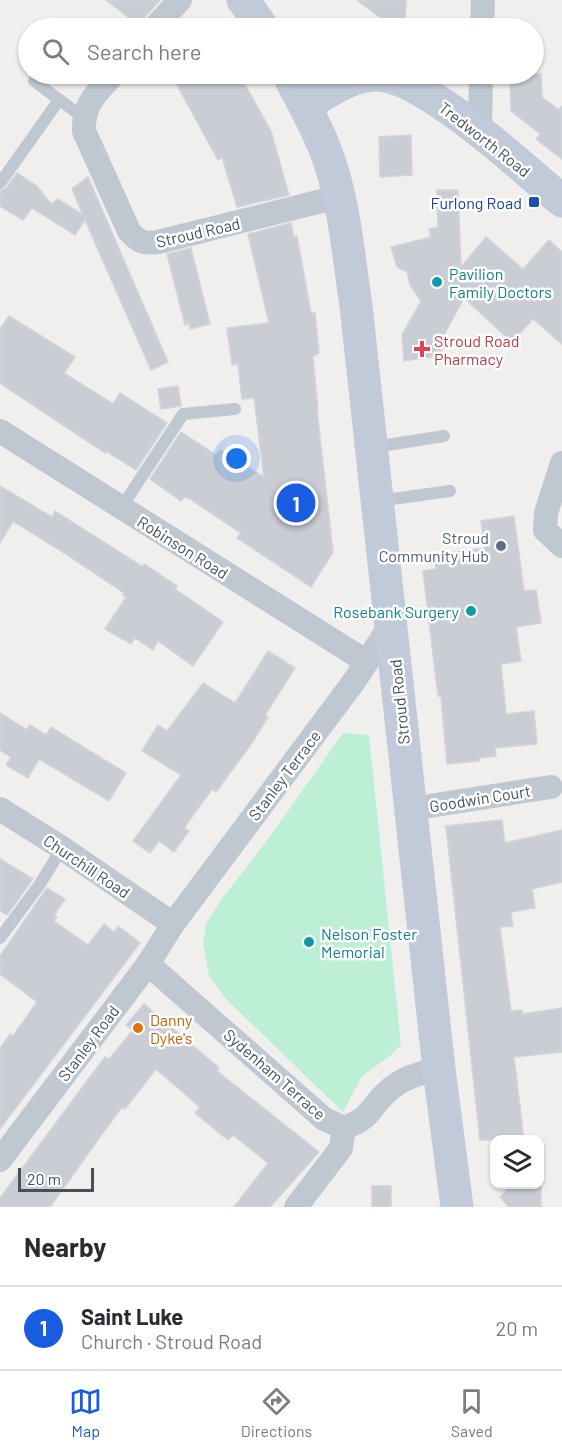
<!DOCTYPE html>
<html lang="en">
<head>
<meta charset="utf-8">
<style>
  body { margin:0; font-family:Barlow,sans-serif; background:#f7f7f7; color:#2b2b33 }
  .controls { position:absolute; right:18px; bottom:18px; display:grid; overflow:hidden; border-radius:12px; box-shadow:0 2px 4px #0004 }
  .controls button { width:54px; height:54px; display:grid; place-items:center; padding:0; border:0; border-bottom:2px solid #e1e1e2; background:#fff; color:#2b2b33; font:30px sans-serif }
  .scale { position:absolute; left:18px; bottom:15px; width:76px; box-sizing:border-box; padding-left:6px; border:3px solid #46505c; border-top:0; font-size:16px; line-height:21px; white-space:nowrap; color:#46505c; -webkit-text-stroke:4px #fff; paint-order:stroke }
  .you { position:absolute; left:237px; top:459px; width:21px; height:21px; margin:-15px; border:4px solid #fff; border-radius:50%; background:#1a73e8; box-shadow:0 0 0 9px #1a73e833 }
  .badge { display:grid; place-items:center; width:39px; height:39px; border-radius:50%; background:#185de1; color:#fff; font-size:20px; font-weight:700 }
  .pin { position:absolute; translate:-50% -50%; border:3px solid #fff; box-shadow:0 2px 6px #0006 }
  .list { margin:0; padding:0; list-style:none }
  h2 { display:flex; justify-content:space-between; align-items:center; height:78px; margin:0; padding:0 24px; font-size:26px }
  h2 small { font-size:20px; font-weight:400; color:#7c7c81 }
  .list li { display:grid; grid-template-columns:39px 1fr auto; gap:18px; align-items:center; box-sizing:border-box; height:84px; padding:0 24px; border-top:2px solid #e1e1e2 }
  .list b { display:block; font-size:22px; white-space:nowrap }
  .list p { margin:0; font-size:20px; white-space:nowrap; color:#7c7c81 }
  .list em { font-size:20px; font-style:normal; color:#7c7c81 }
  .icon { flex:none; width:33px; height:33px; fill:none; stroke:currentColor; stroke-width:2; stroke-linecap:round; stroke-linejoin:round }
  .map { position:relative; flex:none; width:562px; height:1207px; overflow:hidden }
  .search { position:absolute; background:#fff; box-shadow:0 2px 4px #0004; left:18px; right:18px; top:18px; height:66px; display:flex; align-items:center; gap:15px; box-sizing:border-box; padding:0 21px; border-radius:33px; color:#7c7c81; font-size:22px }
  .sheet { height:162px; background:#fff }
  nav { display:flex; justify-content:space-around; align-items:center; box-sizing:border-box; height:84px; border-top:2px solid #e1e1e2; background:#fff; font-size:16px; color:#7c7c81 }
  nav a { display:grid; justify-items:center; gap:3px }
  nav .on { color:#185de1 }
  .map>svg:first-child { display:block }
  .green { fill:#bcefd5 }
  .building { fill:#cacdd4; stroke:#d2d4da; stroke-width:1.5 }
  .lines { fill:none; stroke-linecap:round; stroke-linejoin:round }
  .lane { stroke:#bfc7d1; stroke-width:12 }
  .street { stroke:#bfc7d1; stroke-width:24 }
  .secondary { stroke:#c1cad8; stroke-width:33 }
  .transit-dot { fill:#1a4fb4; stroke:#fff; stroke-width:2 }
  .culture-dot { fill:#0f9aa8; stroke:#fff; stroke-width:2 }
  .health-dot { fill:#e0444e; stroke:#fff; stroke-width:2 }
  .service-dot { fill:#5c6f8a; stroke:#fff; stroke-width:2 }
  .food-dot { fill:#e8710a; stroke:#fff; stroke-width:2 }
  .labels { text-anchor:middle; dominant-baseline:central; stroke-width:5; stroke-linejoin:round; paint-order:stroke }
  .street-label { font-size:16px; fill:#46505c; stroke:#fff }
  .transit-label { font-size:16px; fill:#164399; stroke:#fff; text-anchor:end }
  .culture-label { font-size:16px; fill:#0d838f; stroke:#fff; text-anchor:start }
  .health-label { font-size:16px; fill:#be3a42; stroke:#fff; text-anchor:start }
  .service-label { font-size:16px; fill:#4e5e75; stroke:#fff; text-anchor:end }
  .food-label { font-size:16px; fill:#c56008; stroke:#fff; text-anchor:start }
</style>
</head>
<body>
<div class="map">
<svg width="562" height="1207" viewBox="0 0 562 1207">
  <rect width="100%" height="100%" fill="#f1efee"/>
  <polygon class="green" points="343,733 369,735 401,1045 390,1056 362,1076 343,1112 225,998 209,976 203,944 206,924 221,900 268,839"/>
  <g class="building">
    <polygon points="106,0 160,0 144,18 140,26"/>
    <polygon points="357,0 406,0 405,28 394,28"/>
    <polygon points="183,18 196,28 173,28"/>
    <polygon points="171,74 239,74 271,131 289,195 237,207 222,157 218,160"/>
    <polygon points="510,74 541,74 542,97 559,110 562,106 562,159 536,139 540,134 511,111"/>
    <polygon points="411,135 412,175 380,177 379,137"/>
    <polygon points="17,173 37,186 51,204 58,199 83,215 72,189 88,177 168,362 151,370 85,220 75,235 32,208 23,220 0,206 0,191 6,188"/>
    <polygon points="437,190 458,190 461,267 486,237 523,269 549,240 562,252 562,344 533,319 512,342 464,298 444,335 448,339 438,356 404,361 402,335 421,301 410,285 407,272 397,267 391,247 431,237 429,229 438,227"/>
    <polygon points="291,223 294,237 297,236 311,313 315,313 319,353 313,357 318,411 317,411 333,552 311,587 237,538 241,533 190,499 184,497 181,501 150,479 181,432 216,455 220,450 264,477 254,398 242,399 238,364 232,365 227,328 269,323 248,234"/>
    <polygon points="191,248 210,324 190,329 189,323 185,325 167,254"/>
    <polygon points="9,316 75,357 64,373 113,404 120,393 167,423 136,470 106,451 105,453 0,383 0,329"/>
    <polygon points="178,386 181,406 161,409 158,389"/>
    <polygon points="0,486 52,517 55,511 143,567 144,564 177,586 175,589 223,622 193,666 158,641 153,650 135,638 131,644 105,629 126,597 123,595 124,593 61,551 13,521 0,543"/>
    <polygon points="514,516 524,591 536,590 541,623 516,627 521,661 501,664 506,714 534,711 537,744 495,748 496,756 479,758 479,761 447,764 441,696 438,696 423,571 436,569 434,555 485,548 481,521"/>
    <polygon points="268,651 295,668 265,715 268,717 252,743 216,792 212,789 184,828 189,831 174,852 159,841 150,853 133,841 181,775 142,751 158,725 167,731 203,683 235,703"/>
    <polygon points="0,713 27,730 30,725 46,735 51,727 126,773 109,801 39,759 28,778 6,765 11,757 0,750"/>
    <polygon points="502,820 505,843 562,830 562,882 532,889 535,908 511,912 513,926 500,927 511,1011 522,1010 523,1014 562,1008 562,1052 514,1057 524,1140 480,1140 446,826"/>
    <polygon points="0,859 33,879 7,915 0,911"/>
    <polygon points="47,888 65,899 54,915 57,917 54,921 88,945 104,924 114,932 118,926 140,943 0,1129 0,1048 10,1034 13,1036 37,1002 0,974 0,956"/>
    <polygon points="144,1004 219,1068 217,1071 319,1152 270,1207 234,1207 268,1163 233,1135 228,1140 195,1113 200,1107 156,1069 125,1109 122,1107 100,1137 50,1207 0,1207 0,1198 93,1073 105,1057 109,1059 133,1030 126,1025"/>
    <polygon points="506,1185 535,1185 536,1187 541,1187 541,1207 509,1207 500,1197 506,1191"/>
    <rect x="372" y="1186" width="19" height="21"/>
  </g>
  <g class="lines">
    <g class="lane">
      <polyline points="34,81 84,118"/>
      <polyline points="0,183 59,100"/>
      <polyline points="374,447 444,436"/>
      <polyline points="378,501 450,491"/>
      <polyline points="121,508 183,414 235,409"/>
      <polyline points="0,938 40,884 62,848"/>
    </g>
    <g class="street">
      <polyline points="154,28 180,0"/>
      <polyline points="482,28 483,0"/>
      <path d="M114,74C97,93 83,103 84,131L129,231C138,242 144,244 158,242L338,197"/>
      <polyline points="480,132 481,74"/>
      <polyline points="0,431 367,662"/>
      <polyline points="562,463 546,513 545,530 562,546"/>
      <polyline points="0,809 62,848 173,924"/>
      <polyline points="410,809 551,787"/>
      <path d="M148,964L324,1119L344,1128C373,1117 367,1110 387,1092C401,1078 420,1073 439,1069"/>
      <polyline points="0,1160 148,964 173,924 355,680 391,624"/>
      <polyline points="296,1207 341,1148 344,1128"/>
    </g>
    <g class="secondary">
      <polyline points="243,0 263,28"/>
      <path d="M288,74C300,97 313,120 323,144C344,194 348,253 356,306L439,1069L457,1207"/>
      <path d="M305,106C326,93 350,75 376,75C424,75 524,169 562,201"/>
    </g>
  </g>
  <rect class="transit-dot" x="528" y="196" width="12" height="12" rx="3"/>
  <g class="culture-dot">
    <circle cx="437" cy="282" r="6"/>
    <circle cx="471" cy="611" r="6"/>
    <circle cx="309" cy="942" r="6"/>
  </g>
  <path class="health-dot" d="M419 340h6v6h6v6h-6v6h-6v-6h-6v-6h6z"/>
  <circle class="service-dot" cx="501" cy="546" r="6"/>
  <circle class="food-dot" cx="138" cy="1028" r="6"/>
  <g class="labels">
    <g class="street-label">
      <text transform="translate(485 139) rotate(38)">Tredworth Road</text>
      <text transform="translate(198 232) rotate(-13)">Stroud Road</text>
      <text transform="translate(183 547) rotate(32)">Robinson Road</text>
      <text transform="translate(399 702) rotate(-96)">Stroud Road</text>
      <text transform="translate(284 775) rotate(-53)">Stanley Terrace</text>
      <text transform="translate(480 798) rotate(-9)">Goodwin Court</text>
      <text transform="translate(87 866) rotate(34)">Churchill Road</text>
      <text transform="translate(88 1043) rotate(-53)">Stanley Road</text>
      <text transform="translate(275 1074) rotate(41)">Sydenham Terrace</text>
    </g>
    <g class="transit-label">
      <text x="522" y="202">Furlong Road</text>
    </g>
    <g class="culture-label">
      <text x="449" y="273">Pavilion<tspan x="449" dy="18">Family Doctors</tspan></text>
      <text x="459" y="611" text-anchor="end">Rosebank Surgery</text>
      <text x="321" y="933">Nelson Foster<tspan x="321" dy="18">Memorial</tspan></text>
    </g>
    <g class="health-label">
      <text x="434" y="340">Stroud Road<tspan x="434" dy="18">Pharmacy</tspan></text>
    </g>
    <g class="service-label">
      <text x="489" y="537">Stroud<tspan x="489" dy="18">Community Hub</tspan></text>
    </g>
    <g class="food-label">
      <text x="150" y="1019">Danny<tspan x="150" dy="18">Dyke's</tspan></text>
    </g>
  </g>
</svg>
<div class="controls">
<button><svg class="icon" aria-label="layers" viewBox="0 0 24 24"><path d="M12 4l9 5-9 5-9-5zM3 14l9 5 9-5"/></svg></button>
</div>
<div class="scale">20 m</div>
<div class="you"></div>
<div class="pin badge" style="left:296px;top:503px">1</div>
<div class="search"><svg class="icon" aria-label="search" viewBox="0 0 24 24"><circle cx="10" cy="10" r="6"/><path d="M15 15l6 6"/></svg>Search here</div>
</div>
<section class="sheet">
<h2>Nearby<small></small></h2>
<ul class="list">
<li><span class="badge">1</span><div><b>Saint Luke</b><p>Church · Stroud Road</p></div><em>20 m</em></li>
</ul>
</section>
<nav>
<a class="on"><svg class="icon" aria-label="map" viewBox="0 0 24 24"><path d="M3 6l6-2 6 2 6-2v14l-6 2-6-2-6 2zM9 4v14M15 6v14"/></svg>Map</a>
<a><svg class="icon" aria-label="directions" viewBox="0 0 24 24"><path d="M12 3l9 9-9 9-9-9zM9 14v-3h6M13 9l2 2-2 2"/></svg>Directions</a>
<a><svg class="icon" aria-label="saved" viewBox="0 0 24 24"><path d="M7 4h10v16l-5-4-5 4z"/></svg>Saved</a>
</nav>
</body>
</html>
